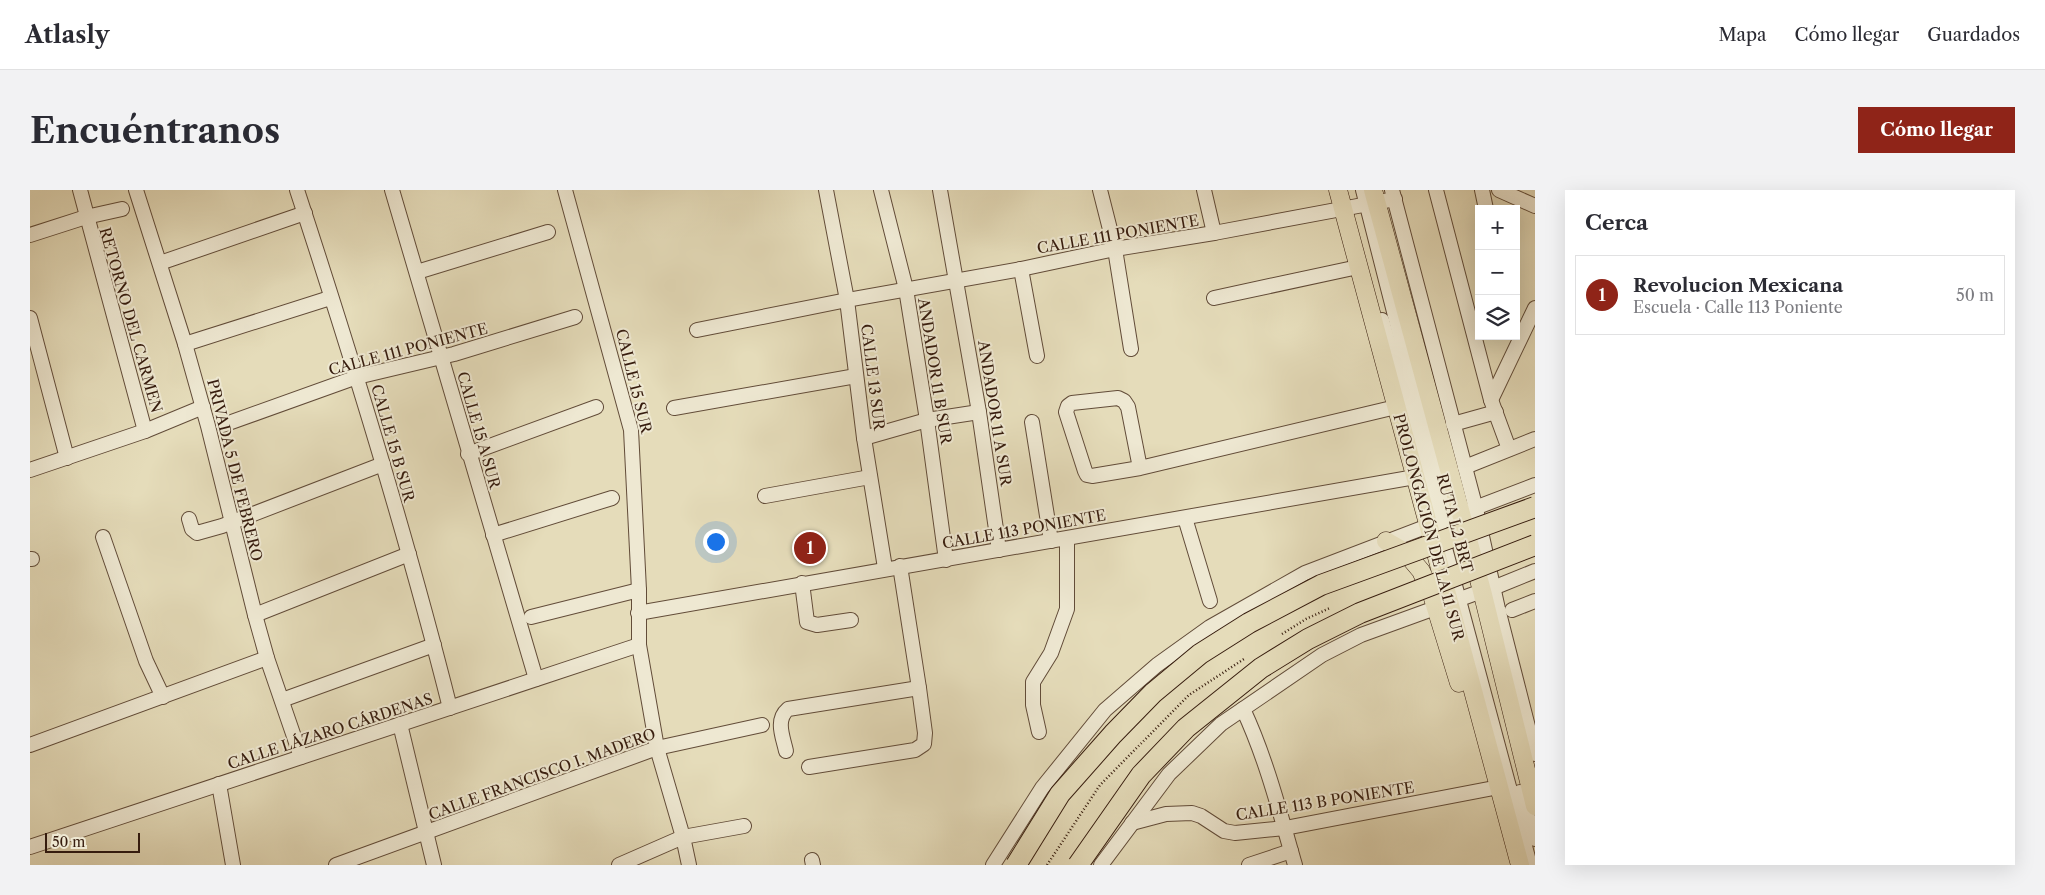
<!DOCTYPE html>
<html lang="es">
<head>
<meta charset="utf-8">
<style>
  body { margin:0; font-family:"Libre Caslon Text",serif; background:#f2f2f3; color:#2b2b33 }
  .controls { position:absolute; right:15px; top:15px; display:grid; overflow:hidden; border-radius:0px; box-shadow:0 5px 20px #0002 }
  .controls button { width:45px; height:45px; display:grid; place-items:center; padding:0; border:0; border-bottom:1px solid #e1e1e2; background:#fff; color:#2b2b33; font:25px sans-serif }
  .scale { position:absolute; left:15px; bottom:12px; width:95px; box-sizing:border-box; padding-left:5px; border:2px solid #361c0e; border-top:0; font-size:14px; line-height:18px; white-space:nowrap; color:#361c0e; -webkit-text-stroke:4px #eee8d2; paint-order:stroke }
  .you { position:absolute; left:685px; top:351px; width:18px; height:18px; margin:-12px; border:4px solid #fff; border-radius:50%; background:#1a73e8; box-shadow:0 0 0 8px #1a73e833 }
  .badge { display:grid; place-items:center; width:32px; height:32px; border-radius:50%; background:#8f2418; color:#fff; font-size:16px; font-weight:700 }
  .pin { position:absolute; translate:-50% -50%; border:2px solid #fff; box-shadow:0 1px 5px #0006 }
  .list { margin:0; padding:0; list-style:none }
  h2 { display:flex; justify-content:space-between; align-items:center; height:65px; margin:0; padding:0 20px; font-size:21px }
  h2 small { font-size:16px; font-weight:400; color:#7c7c81 }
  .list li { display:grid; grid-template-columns:32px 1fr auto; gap:15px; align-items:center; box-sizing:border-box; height:80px; margin:0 10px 10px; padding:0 10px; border:1px solid #e1e1e2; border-radius:0px }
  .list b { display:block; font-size:19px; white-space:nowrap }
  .list p { margin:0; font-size:16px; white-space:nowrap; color:#7c7c81 }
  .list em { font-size:16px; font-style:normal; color:#7c7c81 }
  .icon { flex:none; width:28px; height:28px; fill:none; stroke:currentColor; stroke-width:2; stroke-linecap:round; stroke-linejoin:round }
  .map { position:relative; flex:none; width:1505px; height:675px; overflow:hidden; border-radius:0px }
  header { display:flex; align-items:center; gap:30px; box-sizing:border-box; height:70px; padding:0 25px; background:#fff; border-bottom:1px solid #e1e1e2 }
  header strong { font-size:24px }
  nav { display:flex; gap:28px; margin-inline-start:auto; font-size:18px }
  .intro { display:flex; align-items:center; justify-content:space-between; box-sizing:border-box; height:120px; padding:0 30px }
  h1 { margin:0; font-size:35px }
  .button { padding:12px 22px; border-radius:0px; background:#8f2418; color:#fff; font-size:18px; font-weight:700 }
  main { display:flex; gap:30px; padding:0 30px }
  aside { flex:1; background:#fff; border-radius:0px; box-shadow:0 5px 20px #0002 }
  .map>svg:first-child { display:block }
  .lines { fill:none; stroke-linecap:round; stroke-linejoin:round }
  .minor-casing { stroke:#624c39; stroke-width:16 }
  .major-casing { stroke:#361c0e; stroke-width:19 }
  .minor { stroke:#eee8d2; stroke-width:14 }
  .major { stroke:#e5dcba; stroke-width:18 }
  .highway-bridge-casing { stroke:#361c0e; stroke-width:22; stroke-linecap:butt }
  .path-bridge { stroke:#361c0e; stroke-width:2.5; stroke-dasharray:1 2.5; stroke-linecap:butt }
  .highway-bridge { stroke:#e5dcba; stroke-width:20 }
  .labels { text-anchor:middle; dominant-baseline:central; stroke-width:4; stroke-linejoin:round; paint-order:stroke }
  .street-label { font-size:15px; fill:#361c0e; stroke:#eee8d2 }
</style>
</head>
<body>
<header>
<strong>Atlasly</strong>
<nav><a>Mapa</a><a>Cómo llegar</a><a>Guardados</a></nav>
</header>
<div class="intro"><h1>Encuéntranos</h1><a class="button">Cómo llegar</a></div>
<main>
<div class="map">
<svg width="1505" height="675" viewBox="0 0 1505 675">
  <rect width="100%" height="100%" fill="#e5dcba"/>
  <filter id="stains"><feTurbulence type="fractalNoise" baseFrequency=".004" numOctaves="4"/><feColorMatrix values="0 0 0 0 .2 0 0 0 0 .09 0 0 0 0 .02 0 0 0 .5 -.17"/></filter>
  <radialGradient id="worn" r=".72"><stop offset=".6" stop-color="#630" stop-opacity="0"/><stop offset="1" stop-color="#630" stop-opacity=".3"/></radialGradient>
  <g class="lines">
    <defs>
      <g id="minor">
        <polyline points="50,0 115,241"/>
        <polyline points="106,0 155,154 178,236 225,425 237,468 271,567"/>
        <path d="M267,0C323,171 376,343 420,518"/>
        <polyline points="362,0 506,489"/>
        <polyline points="535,0 601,240 609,400 609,455 627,558 653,647 659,675"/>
        <polyline points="796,0 817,110 834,248 855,378"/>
        <polyline points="851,0 876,99 897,230 916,370"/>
        <polyline points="910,0 949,222 969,360"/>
        <polyline points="1070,0 1085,59 1101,159"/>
        <polyline points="1174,0 1184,43"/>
        <polyline points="1333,0 1417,330"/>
        <polyline points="1362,0 1446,319 1468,419 1505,564"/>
        <polyline points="1406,0 1461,210 1479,259"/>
        <polyline points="1452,0 1456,19"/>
        <polyline points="1469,0 1505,16"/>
        <polyline points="0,45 56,27 92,19"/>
        <polyline points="130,73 275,23"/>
        <polyline points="991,79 1007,166"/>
        <polyline points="387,82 518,42"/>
        <polyline points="1184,108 1328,77"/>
        <polyline points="0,128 37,268"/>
        <polyline points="1352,130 1408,332 1500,675"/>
        <polyline points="667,140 817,110 991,79 1085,59 1184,43 1365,9"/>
        <polyline points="155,154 300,108"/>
        <polyline points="1461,210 1505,118"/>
        <polyline points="644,218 826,186"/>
        <polyline points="1002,232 1021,351"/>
        <polyline points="1423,234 1466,222"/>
        <polyline points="193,235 327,187 424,164 545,127"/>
        <polyline points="834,248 897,230 949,222"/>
        <polyline points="438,264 566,217"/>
        <polyline points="1435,277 1505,249"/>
        <polyline points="1110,278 1098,217 1094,211 1088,208 1042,213 1038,216 1036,222 1055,281 1057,285 1062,286 1110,278 1366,217"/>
        <polyline points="0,280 115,241 173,217"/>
        <polyline points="735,306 840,287"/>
        <polyline points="1155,328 1180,411"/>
        <polyline points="159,329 162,339 167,343 192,336 353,274"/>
        <polyline points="463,345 582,308"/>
        <polyline points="73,347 116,471 133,507"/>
        <polyline points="0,369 2,369"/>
        <polyline points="772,393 777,432 787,435 821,430"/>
        <polyline points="1482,420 1505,411"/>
        <polyline points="608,423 1385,287"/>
        <polyline points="225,425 379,364"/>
        <polyline points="501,427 609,400"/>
        <polyline points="252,510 404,455"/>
        <path d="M1213,519C1236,568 1250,623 1265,675"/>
        <polyline points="370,534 404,675"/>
        <polyline points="1009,542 1003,515 1003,492 1021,463 1037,419 1037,349"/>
        <polyline points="0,555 237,468"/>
        <path d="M756,561C753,547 745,530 758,519L889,498"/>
        <polyline points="779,577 885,560 894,554 895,543 889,498 870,376"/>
        <polyline points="189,594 203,675"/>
        <polyline points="1490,602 1505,649"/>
        <polyline points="1102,633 1136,624 1162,623 1171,626 1194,641 1205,643 1255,638 1469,597 1479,598"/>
        <polyline points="0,657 609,455"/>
        <polyline points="782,670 783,675"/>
        <polyline points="306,675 627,558 732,535"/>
        <polyline points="589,675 653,647 714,636"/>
        <polyline points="963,675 1012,598 1075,520 1127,475 1180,437 1275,383 1505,295"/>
        <polyline points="1071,675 1139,584 1191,534 1292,465 1331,445 1452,401 1463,398 1505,381"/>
        <polyline points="1219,675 1261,661"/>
      </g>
      <g id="major">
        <polyline points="1308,0 1490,675"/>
        <polyline points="1343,0 1452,401 1505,616"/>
        <polyline points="1356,351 1375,362 1391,381 1402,405 1429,493"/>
      </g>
    </defs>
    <use href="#minor" class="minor-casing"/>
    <use href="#major" class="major-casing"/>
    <use href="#minor" class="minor"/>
    <use href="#major" class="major"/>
    <defs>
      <g id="highway-bridge">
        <polyline points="986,675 1030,604 1083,544 1123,503 1170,464 1219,433 1291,395 1505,317"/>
        <polyline points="1048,675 1111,585 1156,538 1231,478 1278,449 1330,423 1505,355"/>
      </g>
    </defs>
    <use href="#highway-bridge" class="highway-bridge-casing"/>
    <g class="path-bridge">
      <polyline points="1252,444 1276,429 1300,418"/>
      <polyline points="1017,675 1070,595 1159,505 1214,469"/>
    </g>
    <use href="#highway-bridge" class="highway-bridge"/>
  </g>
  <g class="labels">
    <g class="street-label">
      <text transform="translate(1088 44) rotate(-10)">CALLE 111 PONIENTE</text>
      <text transform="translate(101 130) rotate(74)">RETORNO DEL CARMEN</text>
      <text transform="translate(378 159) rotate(-15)">CALLE 111 PONIENTE</text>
      <text transform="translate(905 181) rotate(81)">ANDADOR 11 B SUR</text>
      <text transform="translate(843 187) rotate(83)">CALLE 13 SUR</text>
      <text transform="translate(604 191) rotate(76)">CALLE 15 SUR</text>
      <text transform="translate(965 223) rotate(81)">ANDADOR 11 A SUR</text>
      <text transform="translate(449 240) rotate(74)">CALLE 15 A SUR</text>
      <text transform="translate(363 253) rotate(74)">CALLE 15 B SUR</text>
      <text transform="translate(205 280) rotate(76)">PRIVADA 5 DE FEBRERO</text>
      <text transform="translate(1425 333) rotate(75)">RUTA L2 BRT</text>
      <text transform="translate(1399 337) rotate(75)">PROLONGACIÓN DE LA 11 SUR</text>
      <text transform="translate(994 339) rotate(-10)">CALLE 113 PONIENTE</text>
      <text transform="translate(300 541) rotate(-18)">CALLE LÁZARO CÁRDENAS</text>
      <text transform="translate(512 584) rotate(-20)">CALLE FRANCISCO I. MADERO</text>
      <text transform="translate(1295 611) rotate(-9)">CALLE 113 B PONIENTE</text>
    </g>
  </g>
  <rect width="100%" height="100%" filter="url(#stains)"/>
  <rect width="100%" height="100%" fill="url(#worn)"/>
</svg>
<div class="controls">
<button>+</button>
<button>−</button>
<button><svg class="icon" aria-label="layers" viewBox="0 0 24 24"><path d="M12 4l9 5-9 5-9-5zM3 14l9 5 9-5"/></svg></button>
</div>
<div class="scale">50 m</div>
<div class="you"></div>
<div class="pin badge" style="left:780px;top:358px">1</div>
</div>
<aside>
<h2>Cerca<small></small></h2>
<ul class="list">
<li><span class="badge">1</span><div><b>Revolucion Mexicana</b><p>Escuela · Calle 113 Poniente</p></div><em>50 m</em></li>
</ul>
</aside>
</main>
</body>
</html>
